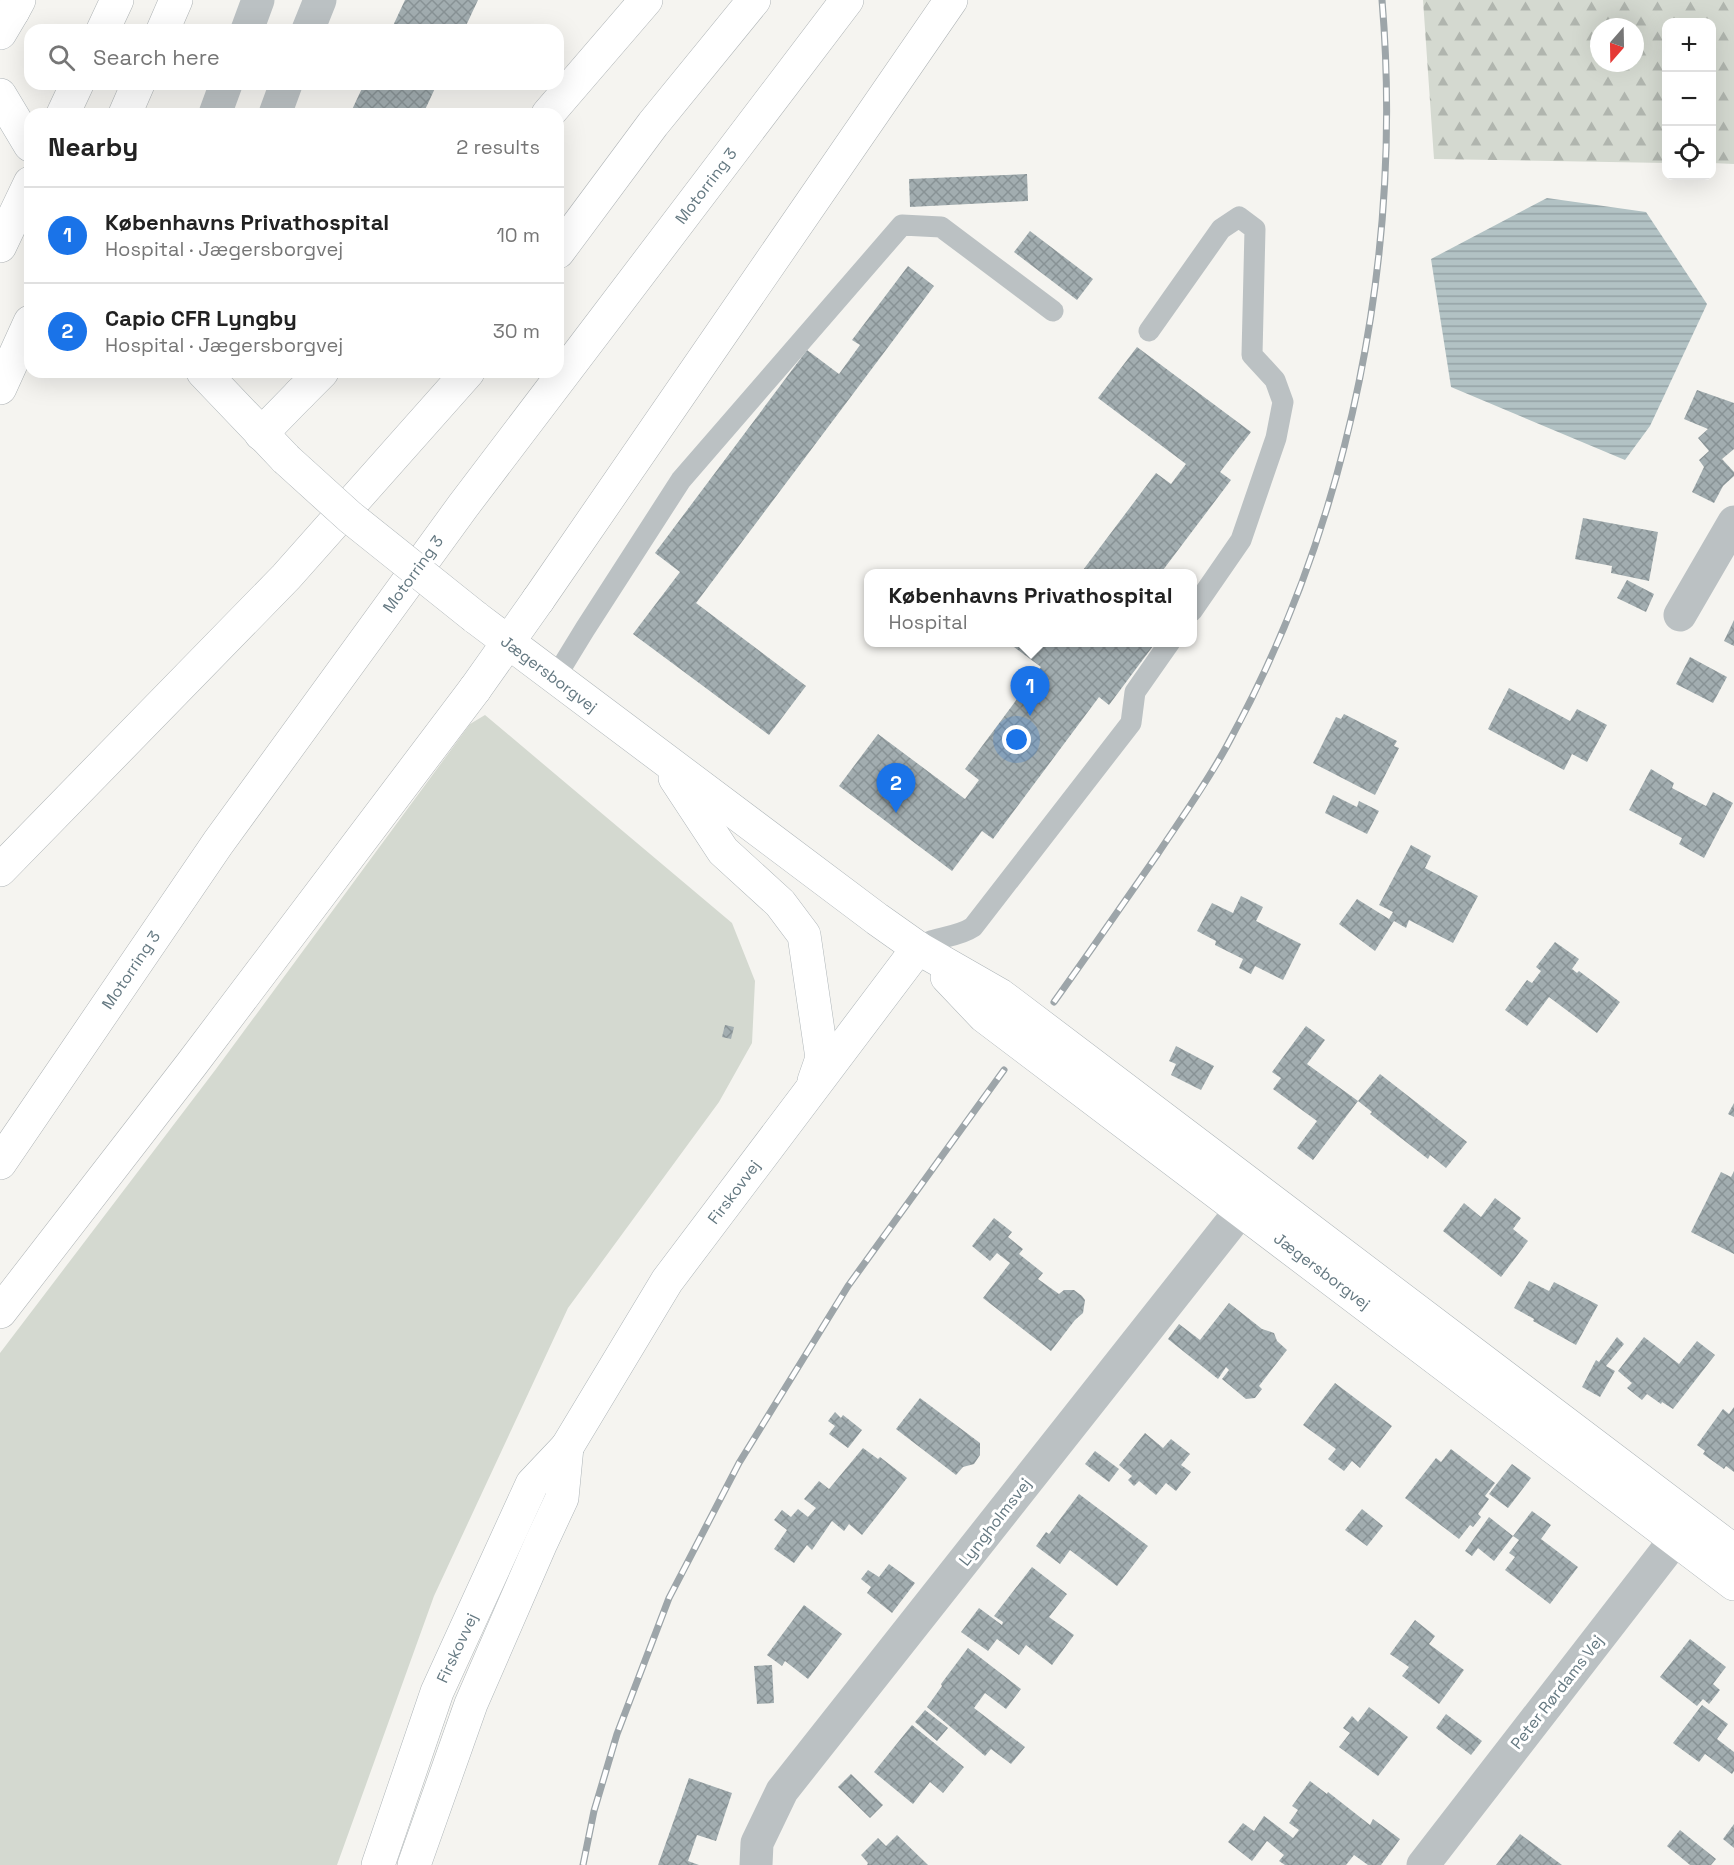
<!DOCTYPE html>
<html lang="en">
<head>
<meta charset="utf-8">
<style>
  body { margin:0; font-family:"Space Grotesk",sans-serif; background:#f2f2f2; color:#222 }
  .controls { position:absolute; right:18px; top:18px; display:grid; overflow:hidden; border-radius:12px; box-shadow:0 6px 24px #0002 }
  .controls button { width:54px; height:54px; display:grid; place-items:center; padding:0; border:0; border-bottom:2px solid #e0e0e0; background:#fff; color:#222; font:30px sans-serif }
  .compass { position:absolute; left:1590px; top:18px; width:54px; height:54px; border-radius:50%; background:#fff; box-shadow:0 6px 24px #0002; rotate:200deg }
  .you { position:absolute; left:1017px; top:740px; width:21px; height:21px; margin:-15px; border:4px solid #fff; border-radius:50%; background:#1a73e8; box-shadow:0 0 0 9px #1a73e833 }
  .badge { display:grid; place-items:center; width:39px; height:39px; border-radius:50%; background:#1a73e8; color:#fff; font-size:20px; font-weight:700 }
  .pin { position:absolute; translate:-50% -50px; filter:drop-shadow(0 2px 3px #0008) }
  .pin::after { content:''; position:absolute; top:32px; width:21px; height:18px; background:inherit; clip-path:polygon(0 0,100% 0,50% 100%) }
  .popup { position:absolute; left:864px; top:569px; width:333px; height:78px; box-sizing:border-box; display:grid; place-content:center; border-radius:12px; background:#fff; filter:drop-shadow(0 2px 4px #0005); font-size:20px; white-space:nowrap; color:#767676 }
  .popup b { font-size:22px; color:#222 }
  .popup::after { content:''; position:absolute; left:50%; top:100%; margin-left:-12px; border:12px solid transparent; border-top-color:#fff }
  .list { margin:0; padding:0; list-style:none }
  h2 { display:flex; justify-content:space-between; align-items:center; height:78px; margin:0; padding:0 24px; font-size:26px }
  h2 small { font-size:20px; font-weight:400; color:#767676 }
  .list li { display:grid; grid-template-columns:39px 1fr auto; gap:18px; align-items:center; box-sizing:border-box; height:96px; padding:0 24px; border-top:2px solid #e0e0e0 }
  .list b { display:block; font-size:22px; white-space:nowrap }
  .list p { margin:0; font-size:20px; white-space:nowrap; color:#767676 }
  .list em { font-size:20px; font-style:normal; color:#767676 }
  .icon { flex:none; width:33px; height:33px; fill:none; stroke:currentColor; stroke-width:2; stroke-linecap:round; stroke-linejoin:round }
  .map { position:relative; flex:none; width:1734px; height:1865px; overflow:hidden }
  .search { position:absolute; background:#fff; box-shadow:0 6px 24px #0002; left:24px; top:24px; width:540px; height:66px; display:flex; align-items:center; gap:15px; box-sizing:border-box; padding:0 21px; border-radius:18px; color:#767676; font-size:22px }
  .panel { position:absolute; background:#fff; box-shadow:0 6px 24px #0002; left:24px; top:108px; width:540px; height:270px; border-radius:18px }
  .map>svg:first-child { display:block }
  .green { fill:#d4d9d0 }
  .forest { fill:url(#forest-firs); fill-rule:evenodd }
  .water { fill:url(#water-rules) }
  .building { fill:url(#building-cross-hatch) }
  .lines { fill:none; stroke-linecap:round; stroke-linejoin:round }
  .secondary-casing { stroke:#aeb5b8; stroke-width:34 }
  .highway-casing { stroke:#afb4b6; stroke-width:34 }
  .lane { stroke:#bbc1c3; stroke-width:21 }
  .street { stroke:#bbc1c3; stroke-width:33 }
  .secondary { stroke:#fff; stroke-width:33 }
  .highway { stroke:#fff; stroke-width:33 }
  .rail-casing { stroke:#9da5a9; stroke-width:7 }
  .rail { stroke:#fff; stroke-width:4.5; stroke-dasharray:14; stroke-linecap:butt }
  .secondary-bridge-casing { stroke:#aeb5b8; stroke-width:34; stroke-linecap:butt }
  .secondary-bridge { stroke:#fff; stroke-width:33 }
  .labels { text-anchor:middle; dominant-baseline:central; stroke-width:6; stroke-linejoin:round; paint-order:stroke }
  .street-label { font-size:16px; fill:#647881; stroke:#fff }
</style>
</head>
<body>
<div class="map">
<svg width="1734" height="1865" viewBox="0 0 1734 1865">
  <defs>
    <pattern id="forest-firs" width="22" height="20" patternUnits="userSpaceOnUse" patternTransform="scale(1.5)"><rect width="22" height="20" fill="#d4d9d0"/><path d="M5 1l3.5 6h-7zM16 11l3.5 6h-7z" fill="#b0b5ae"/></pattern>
    <pattern id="water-rules" width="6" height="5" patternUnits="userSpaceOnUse" patternTransform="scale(1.5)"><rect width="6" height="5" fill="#b2c2c4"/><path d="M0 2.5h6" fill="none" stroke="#94a2a5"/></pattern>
    <pattern id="building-cross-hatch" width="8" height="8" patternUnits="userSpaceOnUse" patternTransform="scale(1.5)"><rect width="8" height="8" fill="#a2adb0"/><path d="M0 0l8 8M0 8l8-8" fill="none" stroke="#889295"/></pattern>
  </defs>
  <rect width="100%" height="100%" fill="#f5f4f0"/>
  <polygon class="green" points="485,715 732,923 755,981 752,1043 719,1102 568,1308 434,1596 337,1865 0,1865 0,1353 216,1069 470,724"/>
  <path class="forest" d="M1423,0H1734V164L1712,163V22H1666V163L1434,159ZM1599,27H1635V63H1599Z"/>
  <polygon class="water" points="1547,198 1646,212 1707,304 1650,426 1625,460 1451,387 1431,259"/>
  <g class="building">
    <polygon points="405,0 478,0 464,30 391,30"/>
    <polygon points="364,84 437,84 423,114 350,114"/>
    <polygon points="1027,174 1028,201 910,207 909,179"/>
    <polygon points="1030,231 1093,279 1077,300 1014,252"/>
    <polygon points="908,266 934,286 696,603 806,686 769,735 633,634 680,572 655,553 807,350 839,374 860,345 852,340"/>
    <polygon points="1137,347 1251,432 1220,472 1231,480 1160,574 1080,574 1156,473 1171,484 1186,464 1098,398"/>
    <polygon points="1697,390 1734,403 1734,449 1722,459 1734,472 1734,476 1723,486 1714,503 1692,492 1704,467 1699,460 1709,451 1698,438 1708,429 1684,419"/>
    <polygon points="1583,518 1658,532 1649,581 1611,573 1612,566 1575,559"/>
    <polygon points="1627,580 1654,594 1646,612 1617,598"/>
    <polygon points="1734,620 1734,646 1724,641"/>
    <polygon points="1011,642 1148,642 1153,646 1109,705 1099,697 993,839 982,831 952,871 839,786 878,734 965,799 979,780 965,769 1041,667 1010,644"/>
    <polygon points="1690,657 1727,677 1713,703 1676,684"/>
    <polygon points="1509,688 1570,721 1577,709 1607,725 1587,762 1572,754 1564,770 1488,729"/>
    <polygon points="1344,714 1397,741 1394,746 1399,748 1375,795 1313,763 1336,717 1341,719"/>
    <polygon points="1651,769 1674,783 1672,788 1706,806 1713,792 1733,803 1704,858 1679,844 1682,838 1629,810"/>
    <polygon points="1333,795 1357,807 1359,801 1379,811 1367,834 1325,813"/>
    <polygon points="1411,845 1431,856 1425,868 1478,896 1453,943 1409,920 1406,928 1394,921 1375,951 1339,924 1357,899 1389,919 1393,912 1379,905"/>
    <polygon points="1241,896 1263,907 1256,921 1301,944 1283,980 1255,966 1251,974 1239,968 1243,959 1215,945 1216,941 1197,931 1212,903 1233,913"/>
    <polygon points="1555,942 1579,959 1572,969 1577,973 1579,971 1620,1002 1597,1033 1549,997 1527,1026 1505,1010 1527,980 1532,983 1541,971 1536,967"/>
    <polygon points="725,1025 734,1027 731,1039 722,1037"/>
    <polygon points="1306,1026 1325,1040 1307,1064 1358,1101 1313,1160 1297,1148 1317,1121 1273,1089 1281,1078 1272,1072"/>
    <polygon points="1176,1046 1214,1066 1201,1090 1171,1075 1176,1064 1169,1061"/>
    <polygon points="1380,1074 1467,1142 1446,1168 1430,1155 1428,1159 1370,1114 1372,1112 1358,1101"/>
    <polygon points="1734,1103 1734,1117 1728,1114"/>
    <polygon points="1734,1171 1734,1254 1691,1232 1721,1172 1731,1177"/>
    <polygon points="1495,1198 1521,1218 1513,1229 1528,1241 1501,1277 1443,1231 1464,1203 1481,1217"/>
    <polygon points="994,1218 1012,1232 1008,1237 1023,1249 1019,1254 1043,1273 1038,1279 1059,1294 1064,1290 1074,1290 1082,1296 1085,1300 1083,1313 1075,1320 1051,1351 983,1298 1010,1263 997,1253 990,1261 972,1246"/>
    <polygon points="1529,1281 1549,1291 1554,1282 1598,1305 1576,1345 1533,1321 1534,1319 1514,1308"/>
    <polygon points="1229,1303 1262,1329 1274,1333 1277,1341 1287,1350 1259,1386 1262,1389 1255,1398 1246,1399 1222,1379 1229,1370 1226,1367 1218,1379 1168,1339 1179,1324 1200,1340"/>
    <polygon points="1617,1337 1624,1344 1606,1366 1615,1371 1600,1397 1582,1387 1596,1360 1599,1362"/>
    <polygon points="1644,1337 1679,1364 1697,1341 1715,1355 1673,1409 1662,1402 1661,1404 1647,1394 1642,1400 1627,1388 1632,1383 1618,1371"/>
    <polygon points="1335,1383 1392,1426 1360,1468 1352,1461 1344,1471 1328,1459 1336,1449 1303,1425"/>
    <polygon points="920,1398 980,1443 980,1455 974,1464 963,1467 956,1475 896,1429"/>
    <polygon points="1734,1407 1734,1472 1726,1466 1724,1469 1703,1454 1705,1451 1697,1445 1723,1409 1729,1414"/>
    <polygon points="835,1412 841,1418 843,1415 862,1430 848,1448 829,1434 835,1426 828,1421"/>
    <polygon points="1145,1433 1163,1448 1171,1439 1190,1454 1181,1465 1191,1472 1176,1491 1166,1483 1156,1495 1139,1481 1134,1486 1128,1480 1132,1476 1119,1465"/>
    <polygon points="863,1448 878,1459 880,1457 907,1478 862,1535 849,1524 844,1531 832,1521 812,1550 807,1545 794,1563 774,1549 787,1530 774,1520 782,1510 791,1517 798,1509 808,1517 816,1508 804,1499 819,1481 829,1489"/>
    <polygon points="1451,1449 1495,1483 1485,1496 1489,1499 1478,1514 1481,1517 1473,1527 1470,1525 1459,1539 1405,1498 1436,1458 1441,1462"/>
    <polygon points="1095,1451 1119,1469 1109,1482 1085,1464"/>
    <polygon points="1512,1464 1531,1478 1508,1508 1489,1494"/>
    <polygon points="1079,1494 1148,1546 1117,1586 1070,1550 1060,1564 1036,1546 1046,1532 1049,1534"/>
    <polygon points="1362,1509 1383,1526 1367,1546 1345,1530"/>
    <polygon points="1532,1511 1551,1525 1541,1539 1578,1567 1550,1604 1505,1570 1515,1557 1509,1553 1519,1540 1513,1536 1494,1561 1478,1548 1472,1556 1465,1551 1489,1517 1513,1536"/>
    <polygon points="889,1564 915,1583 892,1613 867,1593 871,1587 861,1579 868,1570 879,1577"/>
    <polygon points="1032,1567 1067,1594 1049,1617 1074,1635 1052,1665 1026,1645 1019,1655 997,1639 988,1651 961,1632 979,1608 1002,1625 1003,1622 994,1616"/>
    <polygon points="804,1605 842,1634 808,1679 785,1661 782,1666 767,1655"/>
    <polygon points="1415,1620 1435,1636 1429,1644 1464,1670 1439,1704 1402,1676 1409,1667 1390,1654"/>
    <polygon points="1690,1639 1726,1667 1713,1684 1720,1690 1709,1704 1703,1699 1697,1706 1660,1677"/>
    <polygon points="968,1648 1021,1689 1006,1709 985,1693 974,1708 1025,1747 1011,1764 991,1749 985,1756 927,1707 942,1686 941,1684"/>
    <polygon points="772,1665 774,1703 757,1704 754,1666"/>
    <polygon points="1702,1705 1728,1724 1717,1739 1734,1752 1734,1771 1732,1774 1705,1754 1699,1762 1673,1743"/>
    <polygon points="1369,1707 1408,1737 1378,1776 1339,1747 1350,1733 1343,1728 1352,1716 1358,1722"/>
    <polygon points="925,1710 948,1728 937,1741 915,1722"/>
    <polygon points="1446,1714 1482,1741 1471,1755 1436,1728"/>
    <polygon points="912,1725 964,1767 943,1793 930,1782 913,1804 874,1772"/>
    <polygon points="851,1774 883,1805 870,1818 838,1787"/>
    <polygon points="689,1778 732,1793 716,1841 697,1835 688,1861 699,1865 658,1865"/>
    <polygon points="1310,1781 1327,1794 1328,1792 1370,1825 1373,1819 1400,1839 1381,1865 1368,1865 1354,1855 1346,1865 1285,1865 1279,1861 1284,1855 1267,1841 1252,1861 1228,1842 1243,1823 1254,1831 1264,1816 1293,1838 1299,1830 1289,1823 1298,1810 1292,1806"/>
    <polygon points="1734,1824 1734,1848 1723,1839"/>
    <polygon points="1680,1830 1716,1859 1711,1865 1690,1865 1667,1846"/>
    <polygon points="1520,1834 1562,1865 1496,1865"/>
    <polygon points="897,1835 928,1865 867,1865 868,1863 861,1855 878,1838 886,1846"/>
  </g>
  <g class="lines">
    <defs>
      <g id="secondary">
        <polyline points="0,33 13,11"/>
        <polyline points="0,95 30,145"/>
        <polyline points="203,372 286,459"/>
        <polyline points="261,434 300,394"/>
        <polyline points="475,617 877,919 918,948 1000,995 1020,1010 1734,1551"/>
        <polyline points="475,689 538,600"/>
        <polyline points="675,778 723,851 780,903 804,935 822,1058 814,1081"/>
        <polyline points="947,977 984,1016 1734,1584"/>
        <polyline points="378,1865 437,1692 532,1484 567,1447 667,1281 918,948"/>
        <polyline points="414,1865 471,1704 541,1543 562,1498 567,1447"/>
      </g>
      <g id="highway">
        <polyline points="13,11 19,0"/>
        <polyline points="103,30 117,0"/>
        <polyline points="163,30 176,0"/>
        <polyline points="63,114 77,84"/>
        <polyline points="125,114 138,84"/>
        <polyline points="548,114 646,0"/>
        <polyline points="0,246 30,183"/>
        <polyline points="558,252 653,124 754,0"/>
        <polyline points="0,388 30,322"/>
        <polyline points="300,394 322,372"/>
        <polyline points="538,600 951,0"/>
        <polyline points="0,870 286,577 468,372"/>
        <polyline points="0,1163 218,843 463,506 847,0"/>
        <polyline points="0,1312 191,1065 475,689"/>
      </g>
    </defs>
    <use href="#secondary" class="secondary-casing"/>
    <use href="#highway" class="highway-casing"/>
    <g class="lane">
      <polyline points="1149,331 1221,229 1239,217 1255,229 1252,355 1275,380 1283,402 1276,438 1241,540 1192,611"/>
      <polyline points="555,678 585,629 681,480 902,225 941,227 1053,311"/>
      <path d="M918,948C935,935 955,939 973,927L1131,723L1135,692L1170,642"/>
    </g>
    <g class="street">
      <polyline points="247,30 258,0"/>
      <polyline points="308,30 320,0"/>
      <polyline points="215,114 226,84"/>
      <polyline points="275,114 286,84"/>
      <polyline points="1680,615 1734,522"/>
      <polyline points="756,1865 757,1843 782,1791 1257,1190"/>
      <polyline points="1423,1865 1691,1519"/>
    </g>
    <use href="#secondary" class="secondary"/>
    <use href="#highway" class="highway"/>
    <defs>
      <g id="rail">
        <path d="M1054,1002C1089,953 1123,904 1157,855C1182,817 1209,780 1230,740C1351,518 1403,251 1382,0"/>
        <polyline points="583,1865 594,1811 617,1734 669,1598 739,1463 848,1286 1004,1070"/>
      </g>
    </defs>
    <use href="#rail" class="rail-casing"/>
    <use href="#rail" class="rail"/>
    <defs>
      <polyline id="secondary-bridge" points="286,459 350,517 475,617"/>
    </defs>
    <use href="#secondary-bridge" class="secondary-bridge-casing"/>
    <use href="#secondary-bridge" class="secondary-bridge"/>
  </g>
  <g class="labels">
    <g class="street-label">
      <text transform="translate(706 186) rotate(-53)">Motorring 3</text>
      <text transform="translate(413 574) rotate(-54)">Motorring 3</text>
      <text transform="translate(549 674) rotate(37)">Jægersborgvej</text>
      <text transform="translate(131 970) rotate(-56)">Motorring 3</text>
      <text transform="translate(734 1192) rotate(-53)">Firskovvej</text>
      <text transform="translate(1322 1271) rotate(37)">Jægersborgvej</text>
      <text transform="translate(995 1522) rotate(-52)">Lyngholmsvej</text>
      <text transform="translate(457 1648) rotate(-65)">Firskovvej</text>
      <text transform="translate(1557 1692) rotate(-52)">Peter Rørdams Vej</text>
    </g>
  </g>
</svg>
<div class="controls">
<button>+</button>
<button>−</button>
<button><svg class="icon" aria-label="locate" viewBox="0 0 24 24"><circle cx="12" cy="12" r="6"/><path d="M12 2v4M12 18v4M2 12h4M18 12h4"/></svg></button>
</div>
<svg class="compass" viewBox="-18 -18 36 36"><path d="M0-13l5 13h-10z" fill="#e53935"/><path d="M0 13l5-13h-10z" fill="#767676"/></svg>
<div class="you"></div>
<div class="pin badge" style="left:1030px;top:716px">1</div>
<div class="popup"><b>Københavns Privathospital</b>Hospital</div>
<div class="pin badge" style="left:896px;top:813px">2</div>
<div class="search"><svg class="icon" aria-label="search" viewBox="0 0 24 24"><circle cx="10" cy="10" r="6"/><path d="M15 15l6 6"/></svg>Search here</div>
<section class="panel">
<h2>Nearby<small>2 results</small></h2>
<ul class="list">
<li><span class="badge">1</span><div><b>Københavns Privathospital</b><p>Hospital · Jægersborgvej</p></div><em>10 m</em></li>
<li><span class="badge">2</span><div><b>Capio CFR Lyngby</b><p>Hospital · Jægersborgvej</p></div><em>30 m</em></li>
</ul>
</section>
</div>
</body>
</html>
